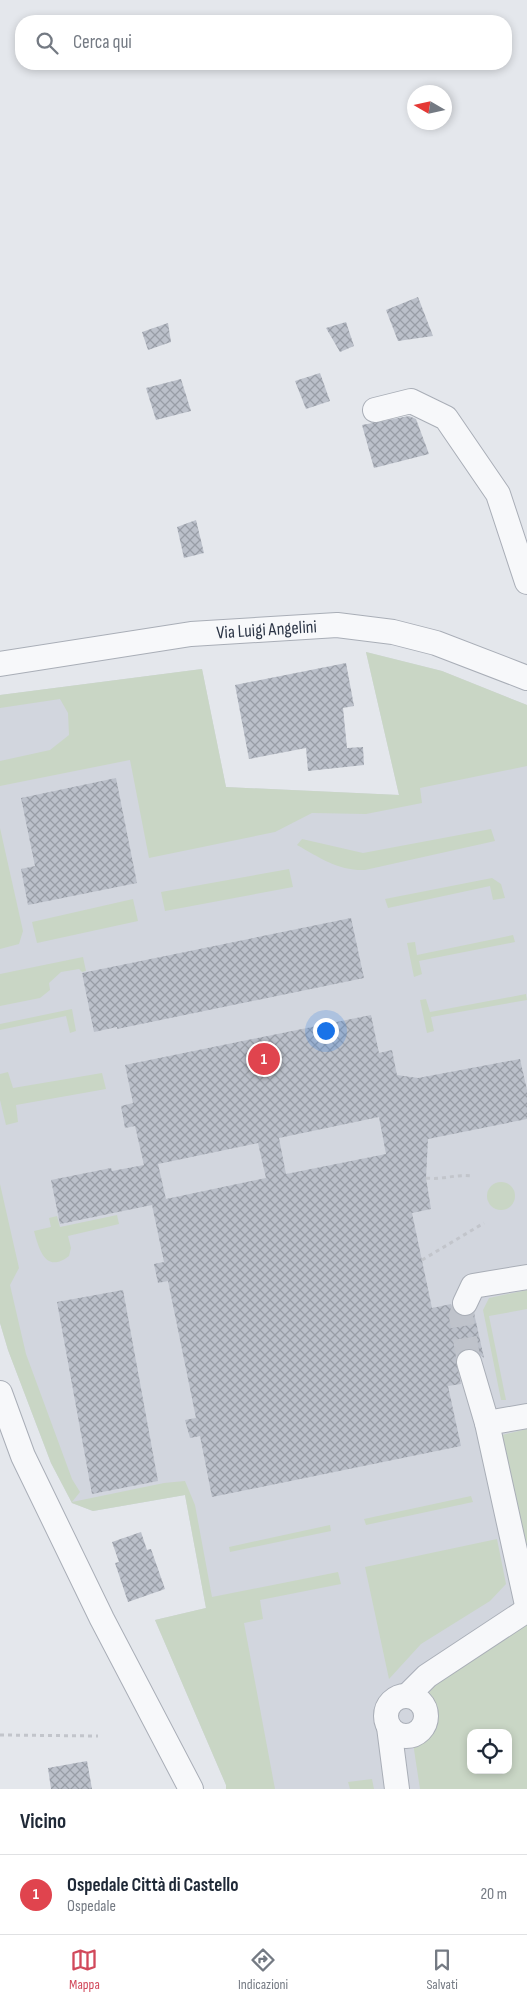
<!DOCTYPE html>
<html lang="it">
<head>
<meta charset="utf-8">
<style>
  body { margin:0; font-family:"Sofia Sans Condensed",sans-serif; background:#f2f2f3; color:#1f2937 }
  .controls { position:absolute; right:15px; bottom:15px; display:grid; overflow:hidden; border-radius:10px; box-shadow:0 2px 8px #0003 }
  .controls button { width:45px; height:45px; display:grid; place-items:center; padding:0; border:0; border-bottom:1px solid #e0e1e3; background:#fff; color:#1f2937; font:25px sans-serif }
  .compass { position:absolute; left:407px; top:85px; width:45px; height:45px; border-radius:50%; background:#fff; box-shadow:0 2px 8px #0003; rotate:279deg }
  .you { position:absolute; left:325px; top:1030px; width:18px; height:18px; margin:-12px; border:4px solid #fff; border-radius:50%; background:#1a73e8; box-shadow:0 0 0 8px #1a73e833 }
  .badge { display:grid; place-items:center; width:32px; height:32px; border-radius:50%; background:#d1495b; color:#fff; font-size:16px; font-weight:700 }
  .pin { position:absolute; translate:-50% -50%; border:2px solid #fff; box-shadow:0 1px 5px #0006 }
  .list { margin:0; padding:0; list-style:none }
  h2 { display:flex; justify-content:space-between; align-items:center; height:65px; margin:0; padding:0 20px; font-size:21px }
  h2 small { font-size:16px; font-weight:400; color:#747a83 }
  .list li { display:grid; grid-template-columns:32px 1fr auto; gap:15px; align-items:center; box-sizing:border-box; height:80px; padding:0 20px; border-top:1px solid #e0e1e3 }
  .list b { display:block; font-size:19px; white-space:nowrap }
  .list p { margin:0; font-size:16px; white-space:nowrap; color:#747a83 }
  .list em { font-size:16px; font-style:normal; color:#747a83 }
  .icon { flex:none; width:28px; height:28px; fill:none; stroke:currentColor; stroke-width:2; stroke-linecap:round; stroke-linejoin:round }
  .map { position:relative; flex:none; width:527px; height:1789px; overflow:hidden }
  .search { position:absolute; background:#fff; box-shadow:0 2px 8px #0003; left:15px; right:15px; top:15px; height:55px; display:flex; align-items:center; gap:12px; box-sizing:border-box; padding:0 18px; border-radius:20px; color:#747a83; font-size:19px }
  .sheet { height:145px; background:#fff }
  nav { display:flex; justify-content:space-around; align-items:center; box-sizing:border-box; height:70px; border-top:1px solid #e0e1e3; background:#fff; font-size:14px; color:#747a83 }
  nav a { display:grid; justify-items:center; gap:2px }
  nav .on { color:#d1495b }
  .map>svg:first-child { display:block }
  .built { fill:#d2d6de; fill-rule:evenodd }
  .green { fill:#c9d6c5; fill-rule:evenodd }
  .building { fill:url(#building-cross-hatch); fill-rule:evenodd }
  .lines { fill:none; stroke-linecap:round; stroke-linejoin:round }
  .minor-tunnel { stroke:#bfc3cb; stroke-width:24; stroke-dasharray:24 12; stroke-linecap:butt }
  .minor-casing { stroke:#a9aeb7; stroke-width:26 }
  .path { stroke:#c2c5cb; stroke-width:3; stroke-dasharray:4 4; stroke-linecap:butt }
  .minor { stroke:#f7f8fa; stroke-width:24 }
  .labels { text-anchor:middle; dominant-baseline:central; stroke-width:4; stroke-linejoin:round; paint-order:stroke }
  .street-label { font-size:18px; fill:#2b3445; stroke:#f4f6f9 }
</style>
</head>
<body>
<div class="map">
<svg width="527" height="1789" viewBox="0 0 527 1789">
  <defs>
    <pattern id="building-cross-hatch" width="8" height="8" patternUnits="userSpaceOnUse" patternTransform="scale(1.25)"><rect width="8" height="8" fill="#bbc0ca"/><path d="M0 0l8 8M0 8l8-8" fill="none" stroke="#989da6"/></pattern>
  </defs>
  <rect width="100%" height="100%" fill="#e4e7ec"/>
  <path class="built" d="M366,652L442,671L527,705V1789H226V1785L155,1620L206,1608L185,1495L93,1511L72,1503L51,1463L8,1350L0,1323V695L202,669L226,787L399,795ZM471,1733H508V1770H471Z"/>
  <g class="green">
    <polygon points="366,652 442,671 527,705 527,766 420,788 422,803 366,814 312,813 275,832 149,858 130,760 0,786 0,761 50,750 69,735 68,713 60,699 0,708 0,695 202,669 226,787 399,795"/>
    <polygon points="0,828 23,931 19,944 0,949"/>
    <path d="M491,829L495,841L365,870C339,871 320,858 297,845L302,839L363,853Z"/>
    <polygon points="289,869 293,887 165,911 161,892"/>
    <polygon points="492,878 501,884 505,898 493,900 490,886 388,908 385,899"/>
    <polygon points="133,899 138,921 37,943 32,922"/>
    <polygon points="513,935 515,942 419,961 422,974 414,977 407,943 415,942 417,955"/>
    <polygon points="83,957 86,971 82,972 79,969 61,972 49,983 50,990 40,998 0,1006 0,974"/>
    <polygon points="526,994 527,1000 431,1017 434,1031 427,1033 420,1000 426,999 430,1012"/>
    <polygon points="72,1009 76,1031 70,1033 66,1016 0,1030 0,1024"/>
    <polygon points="8,1072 13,1088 102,1073 106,1089 16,1105 18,1122 6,1125 0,1100 0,1074"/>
    <circle cx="501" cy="1196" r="14"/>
    <polygon points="0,1184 19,1268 10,1285 26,1354 72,1479 80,1492 72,1502 164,1483 185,1481 195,1505 212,1597 338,1572 341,1584 260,1600 263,1619 244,1623 275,1789 226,1789 226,1785 155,1620 206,1608 185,1495 93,1511 72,1503 51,1463 8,1350 0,1323"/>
    <path d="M117,1215L119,1224L68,1236L71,1248L69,1256C46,1274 39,1250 34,1231L51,1227L49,1218L57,1216L60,1227Z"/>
    <polygon points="527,1290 527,1309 489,1316 506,1400 501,1400 483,1310 489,1298"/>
    <polygon points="527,1429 527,1559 502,1435"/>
    <polygon points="471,1496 473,1502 366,1525 364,1519"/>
    <polygon points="330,1525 331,1531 230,1552 229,1547"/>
    <polygon points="497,1539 506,1584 490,1601 421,1644 389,1679 365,1567"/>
    <path d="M527,1624V1789H420L413,1743L419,1708L431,1690L444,1674ZM471,1733H508V1770H471Z"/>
    <polygon points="372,1779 374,1789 350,1789 348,1782"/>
  </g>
  <g class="building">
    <polygon points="418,297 433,336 398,341 386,310"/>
    <polygon points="346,322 354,346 340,352 326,328"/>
    <polygon points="168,323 171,342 148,350 142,332"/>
    <polygon points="320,373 330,401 306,409 295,381"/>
    <polygon points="181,379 191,411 156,420 146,388"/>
    <polygon points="409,416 416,419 429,454 374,468 362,425"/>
    <polygon points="196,520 204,553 184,558 177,527"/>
    <polygon points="346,663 354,706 343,708 347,748 363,747 364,765 308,771 306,748 249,759 235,685"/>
    <polygon points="116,778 137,883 28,905 21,869 35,866 21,798"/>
    <polygon points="351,918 364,978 117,1029 117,1027 94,1032 82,973"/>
    <path d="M371,1015L379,1053L392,1050L397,1075L418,1078L520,1059L527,1090V1119L428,1139L426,1178L431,1209L412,1213L432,1308L451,1304L454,1311L460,1316L467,1317L474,1313L484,1358L472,1349L459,1352L456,1358L461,1384L448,1386L461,1446L212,1497L200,1436L190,1438L185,1420L196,1418L168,1281L158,1283L154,1264L164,1262L152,1205L60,1224L51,1180L111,1168L112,1171L144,1165L135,1126L125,1128L121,1106L133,1103L125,1065ZM379,1117L386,1154L286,1174L279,1138ZM258,1143L266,1178L166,1199L158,1164Z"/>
    <polygon points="123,1290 158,1481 92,1494 57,1302"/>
    <polygon points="141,1532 147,1550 151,1549 165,1589 128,1602 115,1563 119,1562 112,1542"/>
    <polygon points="87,1761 92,1789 51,1789 48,1768"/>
  </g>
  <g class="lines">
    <polyline class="minor-tunnel" points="465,1303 461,1316 469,1362"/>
    <defs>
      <g id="minor">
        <polyline points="375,410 411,401 446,418 498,494 527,582"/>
        <path id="s1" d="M0,664L191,634L337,625L393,632L436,643L527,678"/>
        <polyline points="465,1303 473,1286 527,1277"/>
        <polyline points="469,1362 487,1423 527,1605"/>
        <polyline points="0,1393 23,1456 102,1619 191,1789"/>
        <polyline points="487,1423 527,1416"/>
        <circle cx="406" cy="1716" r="20"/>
        <polyline points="407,1696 427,1676 527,1610"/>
        <polyline points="389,1727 397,1789"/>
      </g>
    </defs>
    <use href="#minor" class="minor-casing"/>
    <g class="path">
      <path d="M426,1178C442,1180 456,1174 472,1176"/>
      <polyline points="422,1260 484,1223"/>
      <polyline points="0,1735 98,1736"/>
    </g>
    <use href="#minor" class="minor"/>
  </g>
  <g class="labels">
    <g class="street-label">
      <text stroke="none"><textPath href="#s1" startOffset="269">Via Luigi Angelini</textPath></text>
    </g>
  </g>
</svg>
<div class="controls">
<button><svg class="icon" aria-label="locate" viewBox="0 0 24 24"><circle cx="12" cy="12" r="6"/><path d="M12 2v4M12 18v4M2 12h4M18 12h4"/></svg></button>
</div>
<svg class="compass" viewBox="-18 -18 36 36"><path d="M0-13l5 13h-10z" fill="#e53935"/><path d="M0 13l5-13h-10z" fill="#747a83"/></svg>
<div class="you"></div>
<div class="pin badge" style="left:264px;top:1059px;background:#e0444e">1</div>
<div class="search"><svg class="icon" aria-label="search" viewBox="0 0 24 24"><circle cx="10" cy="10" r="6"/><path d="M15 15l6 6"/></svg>Cerca qui</div>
</div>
<section class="sheet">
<h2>Vicino<small></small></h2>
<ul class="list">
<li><span class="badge" style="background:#e0444e">1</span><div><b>Ospedale Città di Castello</b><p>Ospedale</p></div><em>20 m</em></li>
</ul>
</section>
<nav>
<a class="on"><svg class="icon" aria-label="map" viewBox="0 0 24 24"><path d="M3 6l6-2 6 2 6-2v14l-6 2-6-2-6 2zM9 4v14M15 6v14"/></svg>Mappa</a>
<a><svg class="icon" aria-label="directions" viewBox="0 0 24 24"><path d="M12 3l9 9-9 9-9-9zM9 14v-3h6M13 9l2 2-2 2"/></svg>Indicazioni</a>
<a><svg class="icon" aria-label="saved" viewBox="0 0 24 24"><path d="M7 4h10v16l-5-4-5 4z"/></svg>Salvati</a>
</nav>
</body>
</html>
